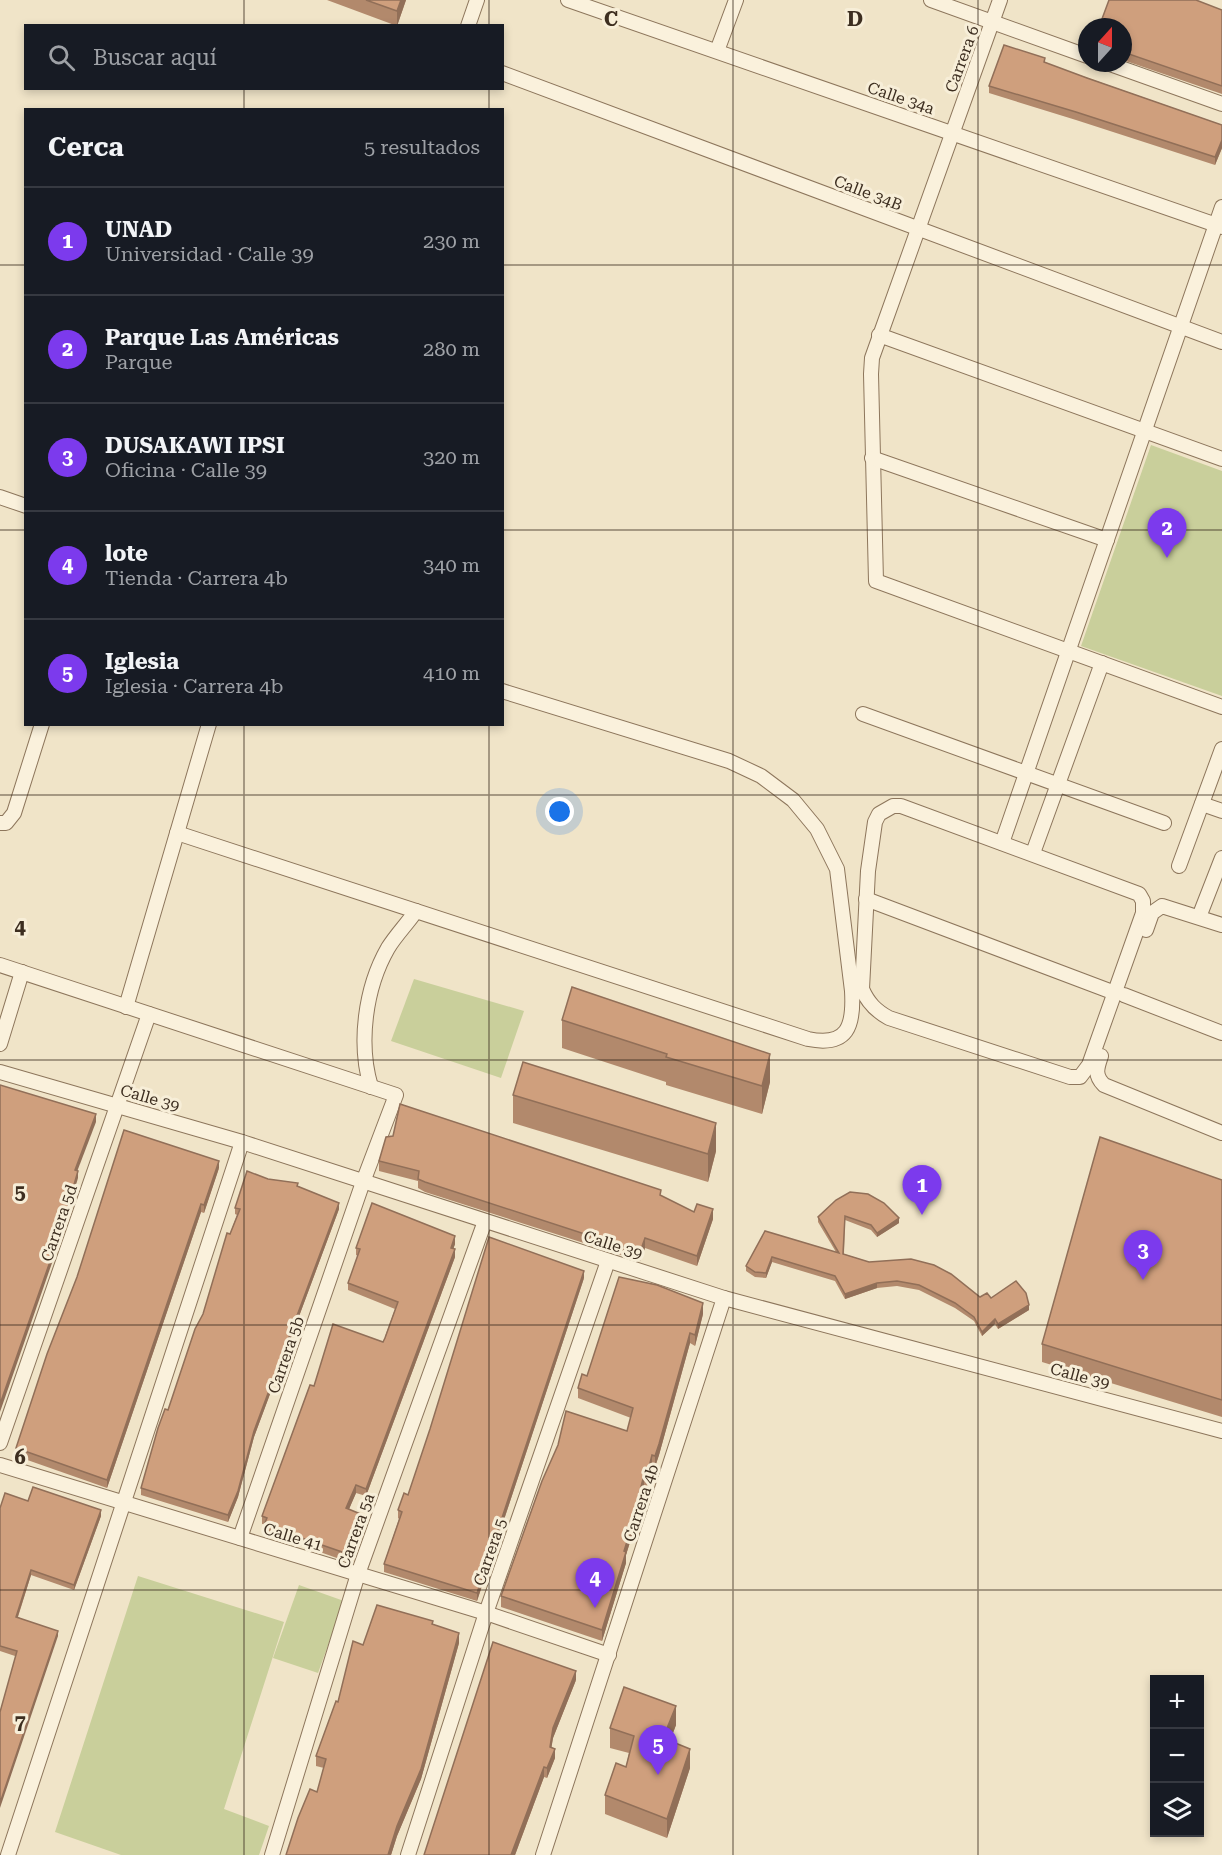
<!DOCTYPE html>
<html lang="es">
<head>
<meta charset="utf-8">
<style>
  body { margin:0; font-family:"Roboto Serif",serif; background:#20242c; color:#f1f3f6 }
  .controls { position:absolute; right:18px; bottom:18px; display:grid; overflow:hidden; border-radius:0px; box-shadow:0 3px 9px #0003 }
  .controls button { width:54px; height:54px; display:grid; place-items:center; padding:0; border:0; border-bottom:2px solid #363941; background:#171b24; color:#f1f3f6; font:30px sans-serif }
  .compass { position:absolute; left:1078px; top:18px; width:54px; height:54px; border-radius:50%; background:#171b24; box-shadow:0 3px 9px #0003; rotate:21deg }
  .you { position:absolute; left:560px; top:812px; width:21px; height:21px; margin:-15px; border:4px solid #fff; border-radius:50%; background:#1a73e8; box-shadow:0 0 0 9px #1a73e833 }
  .badge { display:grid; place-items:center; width:39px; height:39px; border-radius:50%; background:#7c3aed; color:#fff; font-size:20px; font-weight:700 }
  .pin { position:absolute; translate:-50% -50px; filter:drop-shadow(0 2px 3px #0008) }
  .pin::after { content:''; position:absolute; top:32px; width:21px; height:18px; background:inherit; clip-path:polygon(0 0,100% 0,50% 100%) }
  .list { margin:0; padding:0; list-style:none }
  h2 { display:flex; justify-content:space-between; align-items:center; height:78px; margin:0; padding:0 24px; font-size:26px }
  h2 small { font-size:20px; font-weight:400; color:#9ea1a6 }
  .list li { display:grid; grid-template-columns:39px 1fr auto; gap:18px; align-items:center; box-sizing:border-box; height:108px; padding:0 24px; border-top:2px solid #363941 }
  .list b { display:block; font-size:22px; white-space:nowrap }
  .list p { margin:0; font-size:20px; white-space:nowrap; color:#9ea1a6 }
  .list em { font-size:20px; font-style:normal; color:#9ea1a6 }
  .icon { flex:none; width:33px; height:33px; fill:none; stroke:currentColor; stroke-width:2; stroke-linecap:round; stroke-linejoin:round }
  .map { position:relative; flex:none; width:1222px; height:1855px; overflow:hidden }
  .search { position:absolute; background:#171b24; box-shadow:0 3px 9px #0003; left:24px; top:24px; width:480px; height:66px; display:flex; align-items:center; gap:15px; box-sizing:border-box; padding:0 21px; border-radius:0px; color:#9ea1a6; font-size:22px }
  .panel { position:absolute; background:#171b24; box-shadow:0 3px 9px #0003; left:24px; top:108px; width:480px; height:618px; border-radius:0px }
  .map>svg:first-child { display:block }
  .green { fill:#c9cf9b }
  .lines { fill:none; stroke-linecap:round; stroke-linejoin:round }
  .street-casing { stroke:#8d765c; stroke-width:16 }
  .street { stroke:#faf1dc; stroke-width:14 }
  .wall { fill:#b2896c }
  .shaded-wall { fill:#916f58 }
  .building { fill:#cf9f7d; stroke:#916f58; stroke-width:1.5 }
  .grid { fill:none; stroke:#3d2e20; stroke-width:1.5; stroke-opacity:0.55 }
  .labels { text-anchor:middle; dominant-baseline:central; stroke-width:6; stroke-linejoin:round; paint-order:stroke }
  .street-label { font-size:16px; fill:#3d2e20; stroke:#f7eed8 }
  .grid-label { font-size:20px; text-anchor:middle; font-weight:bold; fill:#3d2e20; stroke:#f7eed8; stroke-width:6; stroke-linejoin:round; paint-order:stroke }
</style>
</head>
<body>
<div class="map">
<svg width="1222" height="1855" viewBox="0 0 1222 1855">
  <rect width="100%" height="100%" fill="#f0e4c8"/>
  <g class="green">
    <polygon points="1151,445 1222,471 1222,696 1081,646"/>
    <polygon points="414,979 524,1011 501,1078 391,1041"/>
    <polygon points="138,1576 284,1622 224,1809 269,1826 259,1855 121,1855 55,1832"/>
    <polygon points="299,1585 344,1601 318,1673 273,1658"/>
  </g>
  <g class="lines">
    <defs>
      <g id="street">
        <polyline points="568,0 1222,227"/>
        <polyline points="931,0 1087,56"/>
        <polyline points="1000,0 872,358 871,374 876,581 1222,707"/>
        <polyline points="468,26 477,0"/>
        <polyline points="717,51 736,0"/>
        <polyline points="1107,63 1222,104"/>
        <polyline points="502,73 1222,342"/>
        <polyline points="879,335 1222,459"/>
        <polyline points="872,458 1107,540"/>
        <polyline points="0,497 26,506"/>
        <polyline points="863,714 1164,823"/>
        <polyline points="1202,804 1222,811"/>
        <path d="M893,806H901L1139,894L1143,901V913L1089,1065L1080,1077H1070L889,1018C876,1011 868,1003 862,989L868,871L875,822L879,814Z"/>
        <polyline points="0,823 6,823 14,813 42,724"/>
        <path d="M177,833L808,1039C848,1047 854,1026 852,991L837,869L817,829L793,800L761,776L729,761L502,691"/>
        <polyline points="1002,843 1222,207"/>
        <polyline points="1033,853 1102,663"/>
        <polyline points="1179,866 1222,749"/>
        <polyline points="866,899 1115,993"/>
        <polyline points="1199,917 1222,858"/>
        <polyline points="1146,930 1152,913 1162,906 1222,925"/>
        <polyline points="0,965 396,1095 363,1182 240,1538"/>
        <polyline points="1124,995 1222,1033"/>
        <polyline points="126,1007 209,724"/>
        <polyline points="0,1044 22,972"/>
        <path d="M1101,1056C1097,1068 1094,1075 1104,1085L1222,1133"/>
        <polyline points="0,1072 242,1142 724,1298 1222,1431"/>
        <path d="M371,1087C358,1044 365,988 388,948C396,935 407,924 416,911"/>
        <polyline points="0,1443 149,1014"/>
        <polyline points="0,1465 486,1613 609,1655"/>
        <polyline points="8,1855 242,1142"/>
        <polyline points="272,1855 358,1574 485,1221"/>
        <polyline points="408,1855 486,1613 608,1261"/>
        <polyline points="543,1855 724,1298"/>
      </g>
    </defs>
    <use href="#street" class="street-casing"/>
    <use href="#street" class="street"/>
  </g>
  <g class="wall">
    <polygon points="327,0 406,0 397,26"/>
    <polygon points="1222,10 1222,94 1123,60 1123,27"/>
    <polygon points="1045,63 1222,125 1222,148 1215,165 1076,120 989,93 989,86"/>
    <polygon points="562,1020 770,1082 762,1114 666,1085 666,1082 562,1048"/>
    <polygon points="513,1095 716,1151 708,1182 513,1123"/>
    <polygon points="379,1161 661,1196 694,1212 713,1219 697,1266 645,1248 640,1261 425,1192 418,1188 418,1181 379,1171"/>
    <polygon points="219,1168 204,1213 201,1212 107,1488 16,1456 16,1448"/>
    <polygon points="1222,1180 1222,1417 1042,1362 1042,1344"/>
    <polygon points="298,1186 339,1209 254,1437 238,1497 228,1522 141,1495 141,1488 168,1410 203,1314 230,1234 237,1215 235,1214 235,1208"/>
    <polygon points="836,1200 899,1223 877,1237 871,1230 845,1220 844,1254 980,1297 991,1298 1029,1310 998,1329 995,1324 982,1336 974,1321 955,1308 919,1290 897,1286 877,1288 845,1299 835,1281 772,1262 766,1278 755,1277 746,1271 746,1266 765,1231 836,1252 818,1222 818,1217"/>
    <polygon points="455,1244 453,1249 455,1257 366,1496 356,1493 349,1509 363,1522 348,1562 264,1532 264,1524 262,1524 262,1516 314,1386 383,1342 395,1309 348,1290 348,1283 358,1256 356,1255 356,1248"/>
    <polygon points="584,1278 477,1601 384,1572 384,1564 399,1519 398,1518 398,1510 408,1495"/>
    <polygon points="703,1314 695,1346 690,1343 659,1455 655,1467 652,1466 647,1486 644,1485 639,1503 639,1513 626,1555 626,1563 602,1641 501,1607 501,1596 627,1431 631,1418 578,1398 578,1388 587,1376"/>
    <polygon points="28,1501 101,1516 74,1590 31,1575 18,1617 58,1636 15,1656 0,1651 0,1508"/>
    <polygon points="433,1625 459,1643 421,1779 397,1836 391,1855 286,1855 317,1792 324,1768 316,1766 316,1756 338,1702 363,1645"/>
    <polygon points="576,1680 553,1738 551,1748 555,1758 547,1778 544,1777 515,1855 424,1855"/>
    <polygon points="676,1725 670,1741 690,1768 667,1838 605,1814 605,1795 626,1767 629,1753 610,1748 610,1728"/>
  </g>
  <g class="shaded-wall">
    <polygon points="401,0 406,0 397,26 397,11"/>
    <polygon points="1222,140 1222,148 1215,165 1215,157"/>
    <polygon points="770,1054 770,1082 762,1114 762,1086"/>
    <polygon points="96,1114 96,1122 75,1177 75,1170"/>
    <polygon points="716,1123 716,1151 708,1182 708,1154"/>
    <polygon points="219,1161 219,1168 204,1213 204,1205"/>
    <polygon points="78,1171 78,1178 59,1243 0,1412 0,1404"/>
    <polygon points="339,1203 339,1209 254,1437 238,1497 228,1522 228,1515 254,1431"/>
    <polygon points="201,1204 201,1212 107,1488 107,1480"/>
    <polygon points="713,1209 713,1219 697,1266 697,1256"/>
    <polygon points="899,1218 899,1223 877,1237 877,1233"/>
    <polygon points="455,1236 455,1244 451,1256 451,1248"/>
    <polygon points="645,1238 645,1248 640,1261 640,1252"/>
    <polygon points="455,1249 455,1257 366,1496 366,1489"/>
    <polygon points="772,1257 772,1262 766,1278 766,1273"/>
    <polygon points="584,1271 584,1278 477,1601 477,1593"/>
    <polygon points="877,1283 877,1288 845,1299 845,1294"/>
    <polygon points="703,1303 703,1314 695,1346 695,1335"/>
    <polygon points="1029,1305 1029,1310 998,1329 998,1324"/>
    <polygon points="995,1319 995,1324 982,1336 982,1332"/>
    <polygon points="690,1333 690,1343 659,1455 655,1467 655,1456"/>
    <polygon points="652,1455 652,1466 647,1486 647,1475"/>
    <polygon points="644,1475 644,1485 639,1503 639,1513 626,1555 626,1563 602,1641 602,1630"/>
    <polygon points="356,1485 356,1493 346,1516 346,1508"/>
    <polygon points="101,1510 101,1516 74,1590 74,1585"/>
    <polygon points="363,1515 363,1522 348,1562 348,1554"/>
    <polygon points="31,1570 31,1575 16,1622 16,1617"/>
    <polygon points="58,1631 58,1636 0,1808 0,1803"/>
    <polygon points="459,1633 459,1643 421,1779 397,1836 391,1855 388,1855"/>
    <polygon points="576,1671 576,1680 553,1738 550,1757 550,1747 553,1728"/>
    <polygon points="676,1706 676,1725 663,1758 663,1738"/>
    <polygon points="555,1749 555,1758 547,1778 547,1768"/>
    <polygon points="690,1749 690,1768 667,1838 667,1819"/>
    <polygon points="544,1767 544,1777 515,1855 511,1855"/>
  </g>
  <g class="building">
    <polygon points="366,0 401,0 397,11"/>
    <polygon points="1109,0 1196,0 1222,10 1222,86 1123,52 1123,27 1099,27"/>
    <polygon points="1004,45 1045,58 1044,62 1087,78 1222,125 1222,140 1215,157 1076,112 989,86"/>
    <polygon points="572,987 770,1054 762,1086 666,1057 667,1054 562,1020"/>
    <polygon points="523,1062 716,1123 708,1154 513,1095"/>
    <polygon points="0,1085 96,1114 75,1170 78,1171 59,1236 0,1404"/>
    <polygon points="400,1104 661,1190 660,1195 694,1212 697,1204 713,1209 697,1256 645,1238 640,1252 425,1182 418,1179 419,1171 379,1161 386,1137 393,1136"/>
    <polygon points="124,1130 219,1161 204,1205 201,1204 107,1480 16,1448 47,1354 77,1277"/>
    <polygon points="1100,1137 1222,1180 1222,1400 1042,1344"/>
    <polygon points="247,1171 268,1179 298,1183 297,1186 339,1203 254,1431 238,1491 228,1515 141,1488 158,1428 165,1409 168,1410 195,1329 203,1314 227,1233 230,1234 240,1209 235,1208"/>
    <polygon points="850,1192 868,1194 884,1203 899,1218 877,1233 871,1225 845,1216 843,1254 869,1262 911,1259 934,1265 951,1274 980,1297 987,1293 991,1298 1016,1281 1026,1293 1029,1305 998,1324 995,1319 982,1332 974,1317 955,1303 919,1285 897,1281 877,1283 845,1294 835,1276 772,1257 766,1273 755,1272 746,1266 765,1231 839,1253 818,1217 836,1200"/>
    <polygon points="372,1203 455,1236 451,1248 455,1249 366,1489 356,1485 346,1508 363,1515 348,1554 264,1525 267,1518 262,1516 310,1385 314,1386 333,1324 383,1342 385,1338 398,1302 348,1283 360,1249 356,1248"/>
    <polygon points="489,1237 584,1271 477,1593 384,1564 402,1512 398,1510 404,1493 408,1495 430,1429"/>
    <polygon points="619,1277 657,1285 703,1303 695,1335 690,1333 659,1444 655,1456 652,1455 647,1475 644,1475 637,1502 639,1503 624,1551 626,1552 602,1630 501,1596 542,1481 558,1445 566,1411 627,1431 633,1408 578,1388 582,1374 587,1376"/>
    <polygon points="33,1487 101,1510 74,1585 31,1570 16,1617 58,1631 0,1803 0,1712 17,1651 0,1646 0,1508 5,1493 28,1501"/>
    <polygon points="377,1605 433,1621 432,1624 459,1633 421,1769 397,1826 388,1855 286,1855 298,1818 310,1789 317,1792 326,1759 316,1756 336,1701 338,1702 353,1641 363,1645"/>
    <polygon points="493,1642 576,1671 553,1728 550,1747 555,1749 547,1768 544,1767 511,1855 424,1855"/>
    <polygon points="624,1687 676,1706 663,1738 690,1749 667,1819 605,1795 616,1763 626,1767 634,1736 610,1728"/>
  </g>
  <path class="grid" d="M244,0V26M489,0V26M733,0V1855M978,0V1855M244,88V110M489,88V110M0,265H26M502,265H1222M0,530H26M502,530H1222M244,724V1855M489,724V1855M0,795H1222M0,1060H1222M0,1325H1222M0,1590H1222"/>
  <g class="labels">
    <g class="street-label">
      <text transform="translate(962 59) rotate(-70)">Carrera 6</text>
      <text transform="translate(901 98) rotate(19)">Calle 34a</text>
      <text transform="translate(868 193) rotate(21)">Calle 34B</text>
      <text transform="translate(150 1098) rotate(16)">Calle 39</text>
      <text transform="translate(59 1223) rotate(-71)">Carrera 5d</text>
      <text transform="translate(613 1245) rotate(18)">Calle 39</text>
      <text transform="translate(286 1355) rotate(-71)">Carrera 5b</text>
      <text transform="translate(1080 1376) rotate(15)">Calle 39</text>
      <text transform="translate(641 1503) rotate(-72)">Carrera 4b</text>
      <text transform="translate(356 1531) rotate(-70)">Carrera 5a</text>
      <text transform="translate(293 1537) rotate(17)">Calle 41</text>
      <text transform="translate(490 1552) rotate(-71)">Carrera 5</text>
    </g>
  </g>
  <g class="grid-label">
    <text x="611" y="26">C</text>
    <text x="855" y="26">D</text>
    <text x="20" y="934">4</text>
    <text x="20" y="1199">5</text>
    <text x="20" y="1464">6</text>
    <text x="20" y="1729">7</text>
  </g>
</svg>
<div class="controls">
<button>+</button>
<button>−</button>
<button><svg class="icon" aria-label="layers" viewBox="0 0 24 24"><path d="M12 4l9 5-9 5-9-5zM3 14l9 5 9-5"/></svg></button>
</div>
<svg class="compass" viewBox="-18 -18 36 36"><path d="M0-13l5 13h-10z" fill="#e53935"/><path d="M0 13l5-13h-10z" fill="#9ea1a6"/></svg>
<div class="you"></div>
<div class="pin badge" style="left:922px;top:1215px">1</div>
<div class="pin badge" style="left:1167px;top:558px">2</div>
<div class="pin badge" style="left:1143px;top:1280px">3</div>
<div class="pin badge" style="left:595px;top:1608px">4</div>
<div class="pin badge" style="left:658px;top:1775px">5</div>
<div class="search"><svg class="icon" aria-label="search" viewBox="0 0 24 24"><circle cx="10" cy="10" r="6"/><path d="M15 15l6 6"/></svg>Buscar aquí</div>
<section class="panel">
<h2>Cerca<small>5 resultados</small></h2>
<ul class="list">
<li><span class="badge">1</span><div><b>UNAD</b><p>Universidad · Calle 39</p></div><em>230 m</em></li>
<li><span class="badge">2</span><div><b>Parque Las Américas</b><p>Parque</p></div><em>280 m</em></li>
<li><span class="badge">3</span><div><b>DUSAKAWI IPSI</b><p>Oficina · Calle 39</p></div><em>320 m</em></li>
<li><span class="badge">4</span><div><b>lote</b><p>Tienda · Carrera 4b</p></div><em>340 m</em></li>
<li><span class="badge">5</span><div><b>Iglesia</b><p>Iglesia · Carrera 4b</p></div><em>410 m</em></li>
</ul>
</section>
</div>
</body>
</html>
